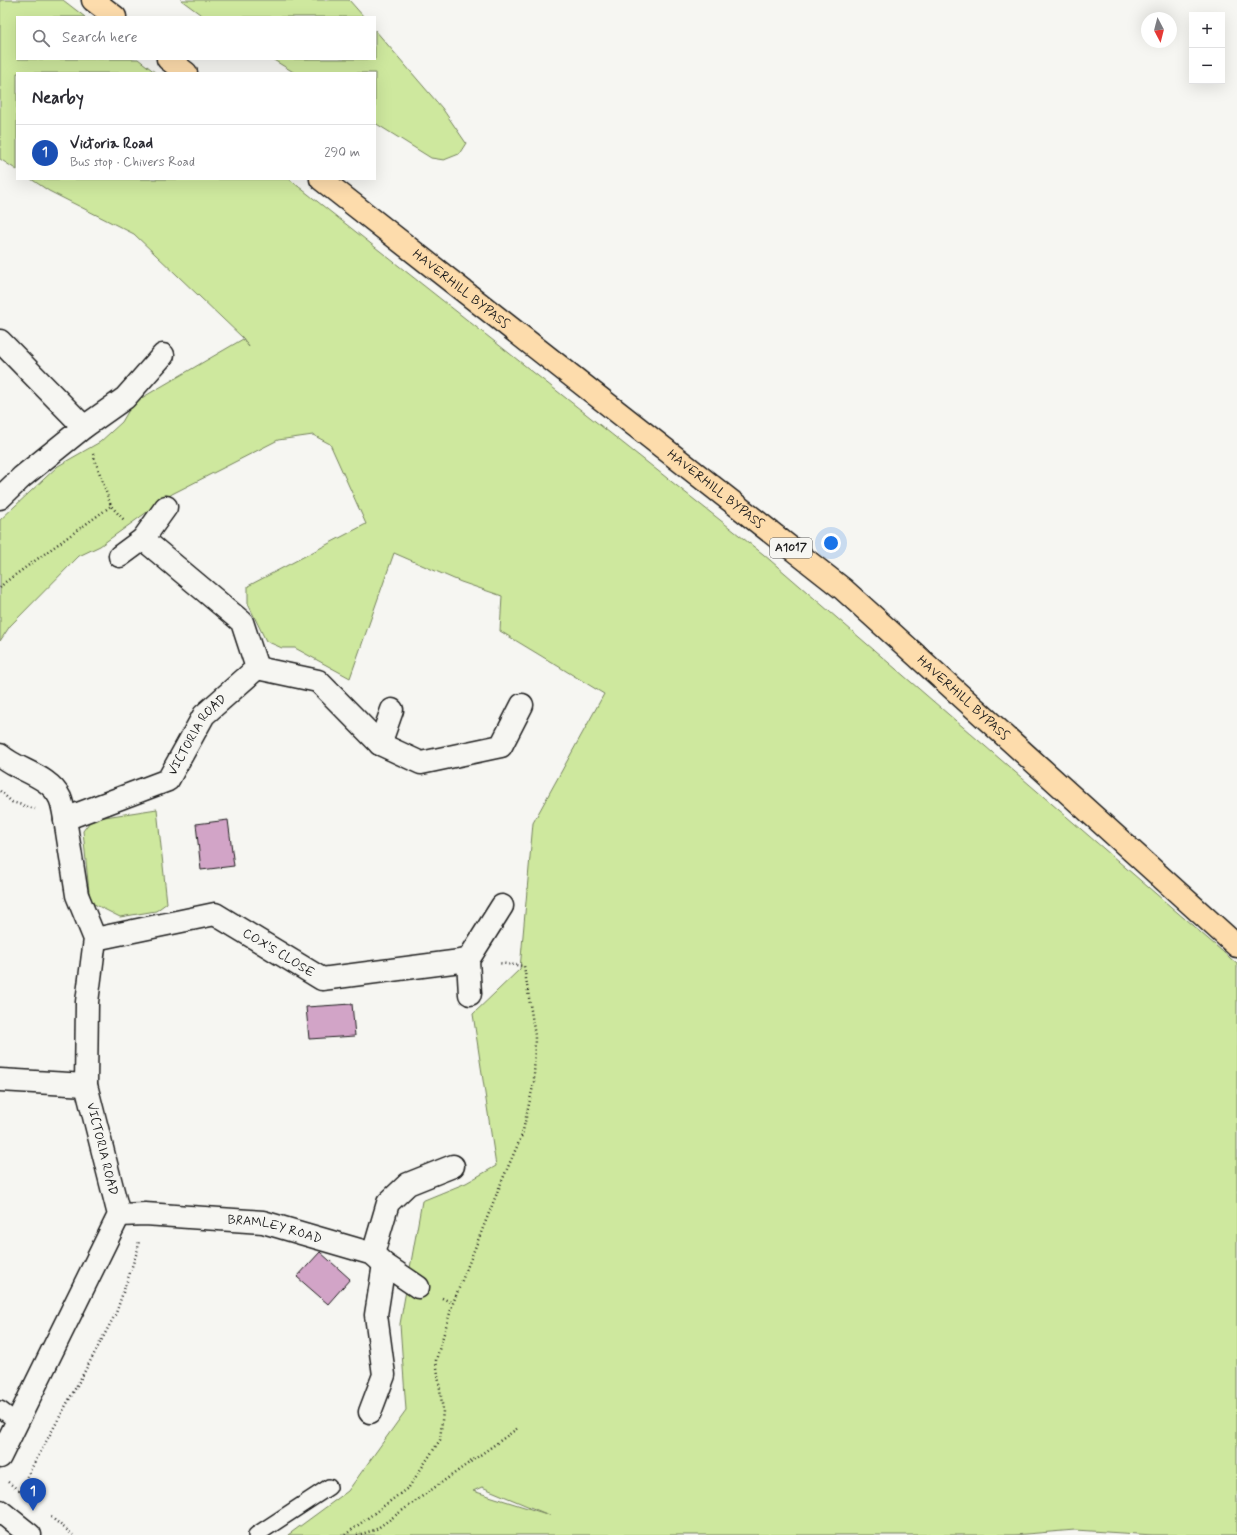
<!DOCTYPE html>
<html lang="en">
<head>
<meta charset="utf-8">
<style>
  body { margin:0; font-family:Mynerve,sans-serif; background:#f7f7f7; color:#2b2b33 }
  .controls { position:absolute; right:12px; top:12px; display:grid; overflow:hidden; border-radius:0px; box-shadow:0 4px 16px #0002 }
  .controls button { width:36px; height:36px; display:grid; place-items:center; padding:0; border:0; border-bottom:1px solid #e1e1e2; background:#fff; color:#2b2b33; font:20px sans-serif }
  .compass { position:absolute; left:1141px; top:12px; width:36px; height:36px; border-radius:50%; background:#fff; box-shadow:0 4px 16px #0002; rotate:173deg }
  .you { position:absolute; left:831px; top:543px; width:14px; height:14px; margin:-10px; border:3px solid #fff; border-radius:50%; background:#1a73e8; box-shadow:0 0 0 6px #1a73e833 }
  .badge { display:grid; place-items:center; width:26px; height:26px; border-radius:50%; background:#2563eb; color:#fff; font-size:13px; font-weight:700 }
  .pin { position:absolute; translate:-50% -33px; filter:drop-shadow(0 1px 2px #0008) }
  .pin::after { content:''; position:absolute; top:21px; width:14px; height:12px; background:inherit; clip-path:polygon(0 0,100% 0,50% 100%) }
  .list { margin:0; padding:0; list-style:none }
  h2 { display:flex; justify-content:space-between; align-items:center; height:52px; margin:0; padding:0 16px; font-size:17px }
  h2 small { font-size:13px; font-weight:400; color:#7c7c81 }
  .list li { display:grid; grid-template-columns:26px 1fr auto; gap:12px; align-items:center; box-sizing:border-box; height:56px; padding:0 16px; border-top:1px solid #e1e1e2 }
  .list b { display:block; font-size:15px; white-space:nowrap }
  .list p { margin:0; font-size:13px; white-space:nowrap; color:#7c7c81 }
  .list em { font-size:13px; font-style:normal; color:#7c7c81 }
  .icon { flex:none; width:22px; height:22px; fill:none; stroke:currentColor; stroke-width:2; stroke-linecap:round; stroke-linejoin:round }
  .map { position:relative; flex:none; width:1237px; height:1535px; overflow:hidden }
  .search { position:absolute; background:#fff; box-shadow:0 4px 16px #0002; left:16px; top:16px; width:360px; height:44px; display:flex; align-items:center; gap:10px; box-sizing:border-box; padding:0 14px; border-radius:0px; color:#7c7c81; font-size:15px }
  .panel { position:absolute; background:#fff; box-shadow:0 4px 16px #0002; left:16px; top:72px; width:360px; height:108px; border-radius:0px }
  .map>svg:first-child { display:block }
  .green { fill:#cee89e; stroke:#75825d; fill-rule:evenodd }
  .building { fill:#d2a4c7; stroke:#1c1c1c }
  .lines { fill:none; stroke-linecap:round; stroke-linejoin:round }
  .lane-casing { stroke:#1c1c1c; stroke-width:18 }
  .street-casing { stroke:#1c1c1c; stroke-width:25 }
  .secondary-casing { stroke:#1c1c1c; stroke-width:25 }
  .primary-casing { stroke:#1c1c1c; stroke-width:25 }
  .path { stroke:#1c1c1c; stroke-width:2.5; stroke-dasharray:1 3; stroke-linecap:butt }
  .lane { stroke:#f6f6f2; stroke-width:15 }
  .street { stroke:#f6f6f2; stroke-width:22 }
  .secondary { stroke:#f6f6f2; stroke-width:22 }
  .primary { stroke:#fddcac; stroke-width:22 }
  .labels { text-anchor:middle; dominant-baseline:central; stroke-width:3; stroke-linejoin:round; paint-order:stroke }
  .shield { fill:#f6f6f2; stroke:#5d5d5c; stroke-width:1 }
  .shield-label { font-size:12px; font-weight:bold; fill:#1c1c1c }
  .street-label { font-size:13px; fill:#1c1c1c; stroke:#f6f6f2 }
</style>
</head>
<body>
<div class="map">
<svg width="1237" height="1535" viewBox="0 0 1237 1535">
  <rect width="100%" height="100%" fill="#f6f6f2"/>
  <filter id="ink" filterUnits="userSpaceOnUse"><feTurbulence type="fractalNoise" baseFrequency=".025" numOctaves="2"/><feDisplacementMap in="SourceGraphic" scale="8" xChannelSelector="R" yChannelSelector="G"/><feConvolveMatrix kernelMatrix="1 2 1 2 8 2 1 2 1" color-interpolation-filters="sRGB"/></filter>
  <g filter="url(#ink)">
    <g class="green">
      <polygon points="0,0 63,0 85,17 17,17 17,59 138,59 156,73 17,73 17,170 0,159"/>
      <polygon points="181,0 349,0 364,17 204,17"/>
      <polygon points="375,30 442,108 466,143 459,154 444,160 431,158 375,123 375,73 295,73 272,59 375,59"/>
      <path d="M31,179H289L763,554L1237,964V1535H1153L1075,1530L1014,1535H288L348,1491L406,1410L400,1324L422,1201L466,1183L496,1166L473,1014L520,969L533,823L604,694L500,631L502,596L461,582L394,553L350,678L295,648H282L266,641L248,604V586L366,524L330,444L313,435L278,440L172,494L100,546L79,556L10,626L0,641V520L58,466L100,442L122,422L133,403L243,339L249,347L243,338L134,234L49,191ZM482,1487L549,1515H550L473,1491Z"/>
      <polygon points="157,809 167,903 156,911 120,917 90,902 83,831 92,819"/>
    </g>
    <g class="building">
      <polygon points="228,820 234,866 201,870 196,824"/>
      <polygon points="352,1004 355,1036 309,1039 306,1007"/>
      <polygon points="320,1252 350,1279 328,1304 297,1277"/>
    </g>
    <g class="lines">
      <defs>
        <g id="lane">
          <polyline points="0,1409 17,1422"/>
          <polyline points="256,1535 329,1487"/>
        </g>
        <g id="street">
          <polyline points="0,341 84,427"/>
          <polyline points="0,498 22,477 84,427 125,398 163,355"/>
          <polyline points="120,556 143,539 166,507"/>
          <polyline points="257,668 318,681 380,744 421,763 501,746 522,705"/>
          <polyline points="380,744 392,710"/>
          <path d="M0,755C18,771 49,775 60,798C63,805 64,813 65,819"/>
          <path id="s1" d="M95,939L215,914L322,979L468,960"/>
          <polyline points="470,994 468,960 502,906"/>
          <polyline points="0,1080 86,1085"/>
          <path id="s2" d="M119,1215L145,1214L263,1222L373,1254L384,1264L418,1287"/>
          <polyline points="373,1254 388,1203 408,1184 453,1166"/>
          <polyline points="370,1412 384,1375 376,1315 384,1264"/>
          <path id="s3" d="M0,1457L119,1215L86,1085L87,1002L95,939L77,895L65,819L168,780L204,715L257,668L242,622L143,539"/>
        </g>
        <polyline id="secondary" points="0,1511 30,1535"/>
        <g id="primary">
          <polyline points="93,0 115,17"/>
          <polyline points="168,59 186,73"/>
          <path id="s4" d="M321,179L843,589L1237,946"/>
        </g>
      </defs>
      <use href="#lane" class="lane-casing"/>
      <use href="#street" class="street-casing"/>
      <use href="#secondary" class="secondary-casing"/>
      <use href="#primary" class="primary-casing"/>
      <g class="path">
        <polyline points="93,454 111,506 125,521"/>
        <polyline points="0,588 4,583 111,506"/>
        <polyline points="0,791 12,802 35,809"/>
        <polyline points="442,1298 453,1303"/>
        <polyline points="8,1482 17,1489"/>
        <polyline points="19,1491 92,1358 116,1313 138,1249 139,1240"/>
        <polyline points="51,1517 73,1535"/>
        <polyline points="345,1535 409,1487 440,1440 443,1411 436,1360 453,1303 501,1183 522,1135 534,1082 535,1036 524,966 498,963"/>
        <polyline points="357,1535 375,1530 518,1428"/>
      </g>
      <use href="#lane" class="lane"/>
      <use href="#street" class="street"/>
      <use href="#secondary" class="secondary"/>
      <use href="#primary" class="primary"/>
    </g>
  </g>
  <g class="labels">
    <rect class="shield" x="770" y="538" width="42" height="20" rx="3"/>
    <g class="shield-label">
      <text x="791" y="548">A1017</text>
    </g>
    <g class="street-label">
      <text stroke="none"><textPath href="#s4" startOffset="178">HAVERHILL BYPASS</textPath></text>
      <text stroke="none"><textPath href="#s4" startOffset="502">HAVERHILL BYPASS</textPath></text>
      <text stroke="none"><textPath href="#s4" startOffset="826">HAVERHILL BYPASS</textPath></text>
      <text stroke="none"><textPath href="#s3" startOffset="839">VICTORIA ROAD</textPath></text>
      <text stroke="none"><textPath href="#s1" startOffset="197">COX'S CLOSE</textPath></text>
      <text transform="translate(102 1149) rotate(76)">VICTORIA ROAD</text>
      <text stroke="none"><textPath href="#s2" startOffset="157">BRAMLEY ROAD</textPath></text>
    </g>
  </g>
</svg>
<div class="controls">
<button>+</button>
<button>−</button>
</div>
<svg class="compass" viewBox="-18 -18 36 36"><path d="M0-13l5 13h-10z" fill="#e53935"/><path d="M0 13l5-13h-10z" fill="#7c7c81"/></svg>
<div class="you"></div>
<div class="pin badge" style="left:33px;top:1511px;background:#1a4fb4">1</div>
<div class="search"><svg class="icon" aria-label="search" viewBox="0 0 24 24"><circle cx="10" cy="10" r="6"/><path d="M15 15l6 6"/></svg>Search here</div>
<section class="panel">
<h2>Nearby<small></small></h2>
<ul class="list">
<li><span class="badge" style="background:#1a4fb4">1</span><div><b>Victoria Road</b><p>Bus stop · Chivers Road</p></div><em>290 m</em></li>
</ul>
</section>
</div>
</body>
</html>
